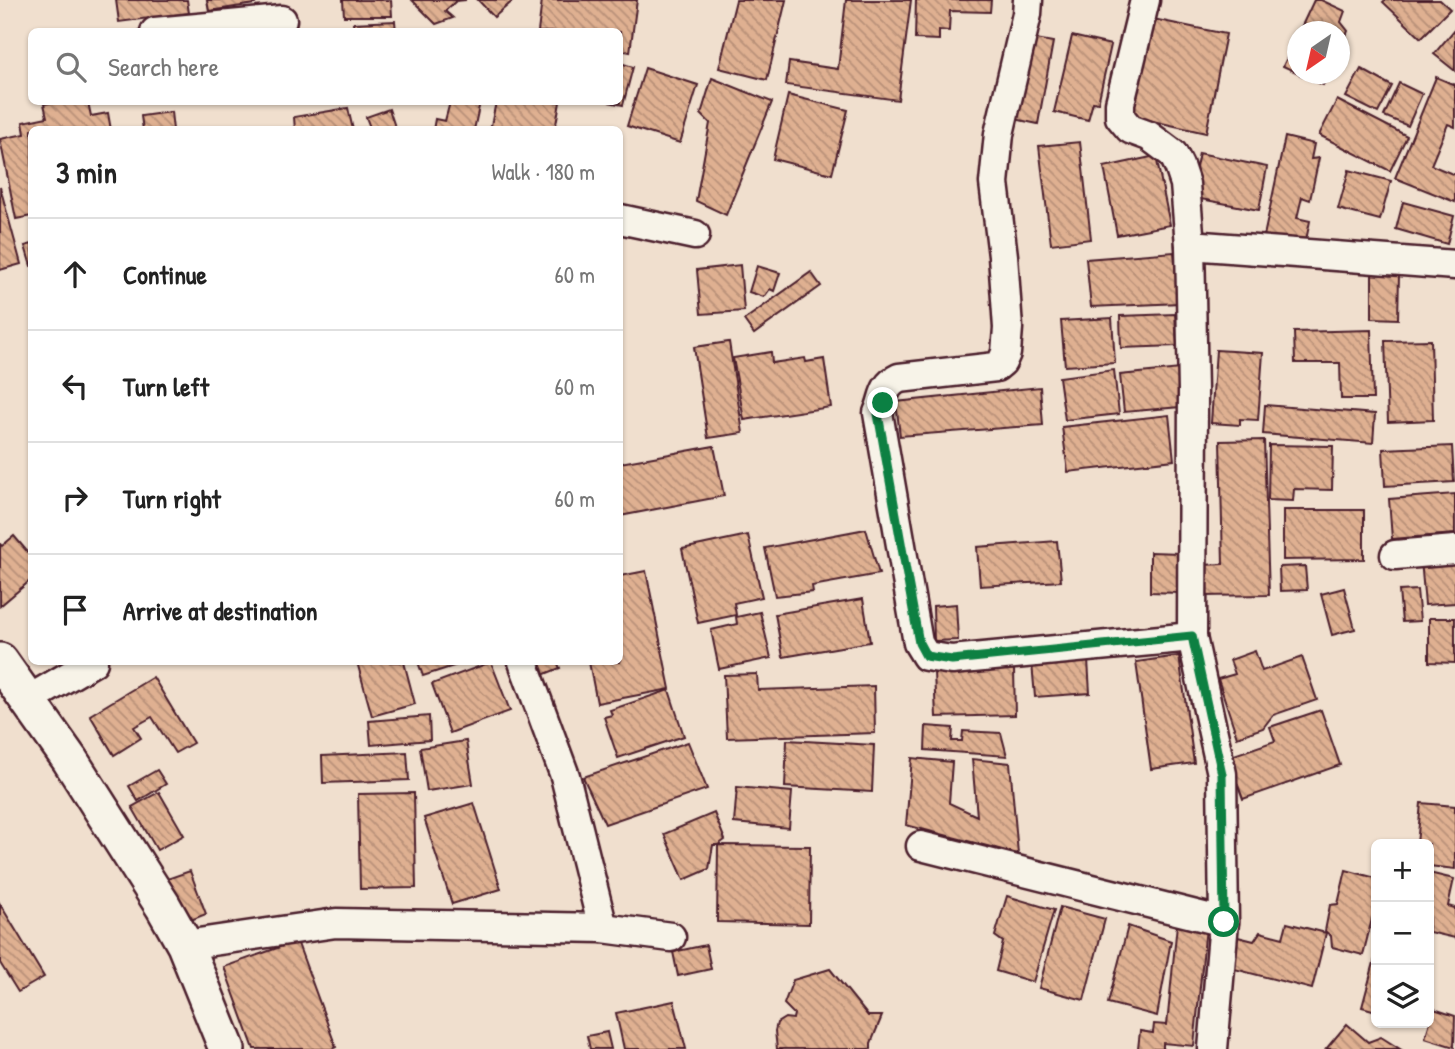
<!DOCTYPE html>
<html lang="en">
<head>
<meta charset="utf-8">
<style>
  body { margin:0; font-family:"Patrick Hand",sans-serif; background:#f6f6f6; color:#222 }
  .controls { position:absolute; right:21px; bottom:21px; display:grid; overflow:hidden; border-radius:10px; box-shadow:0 2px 5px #0004 }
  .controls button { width:63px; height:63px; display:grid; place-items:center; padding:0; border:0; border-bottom:2px solid #e0e0e0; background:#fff; color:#222; font:35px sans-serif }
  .compass { position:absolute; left:1287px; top:21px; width:63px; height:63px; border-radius:50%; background:#fff; box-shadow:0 2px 5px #0004; rotate:214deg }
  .stop { position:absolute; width:21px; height:21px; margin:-16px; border:5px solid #0b8043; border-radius:50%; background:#fff }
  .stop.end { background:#0b8043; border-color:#fff; box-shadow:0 2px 7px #0008 }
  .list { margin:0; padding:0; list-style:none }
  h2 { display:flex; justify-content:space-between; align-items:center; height:91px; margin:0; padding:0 28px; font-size:30px }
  h2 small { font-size:23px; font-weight:400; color:#767676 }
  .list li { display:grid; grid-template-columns:46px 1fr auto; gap:21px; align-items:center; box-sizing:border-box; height:112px; padding:0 28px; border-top:2px solid #e0e0e0 }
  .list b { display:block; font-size:26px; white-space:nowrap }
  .list em { font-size:23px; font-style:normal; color:#767676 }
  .icon { flex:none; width:38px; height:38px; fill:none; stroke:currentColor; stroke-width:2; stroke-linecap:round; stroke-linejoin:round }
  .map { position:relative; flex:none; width:1455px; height:1049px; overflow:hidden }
  .search { position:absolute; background:#fff; box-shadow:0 2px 5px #0004; left:28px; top:28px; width:595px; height:77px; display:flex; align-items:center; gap:18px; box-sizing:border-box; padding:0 24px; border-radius:10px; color:#767676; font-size:26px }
  .panel { position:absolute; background:#fff; box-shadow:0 2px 5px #0004; left:28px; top:126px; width:595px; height:539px; border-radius:10px }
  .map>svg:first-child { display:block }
  .building { fill:url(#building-back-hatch); stroke:#4a1f2b; stroke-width:2 }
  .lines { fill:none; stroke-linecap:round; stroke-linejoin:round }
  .minor-casing { stroke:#4a1f2b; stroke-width:33 }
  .tertiary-casing { stroke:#4a1f2b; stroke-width:40 }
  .minor { stroke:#f7f3e8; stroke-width:28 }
  .tertiary { stroke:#f7f3e8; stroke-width:35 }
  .route { stroke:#0b8043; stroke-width:9 }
</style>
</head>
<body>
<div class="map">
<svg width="1455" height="1049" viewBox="0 0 1455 1049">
  <defs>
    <pattern id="building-back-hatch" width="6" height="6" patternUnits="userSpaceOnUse" patternTransform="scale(1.75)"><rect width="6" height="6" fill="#dfb091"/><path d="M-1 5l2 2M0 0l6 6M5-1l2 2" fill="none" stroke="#b78f77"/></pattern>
  </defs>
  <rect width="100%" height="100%" fill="#f0dfce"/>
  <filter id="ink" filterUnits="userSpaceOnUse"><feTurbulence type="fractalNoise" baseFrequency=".0143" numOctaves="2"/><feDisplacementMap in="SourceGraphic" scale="14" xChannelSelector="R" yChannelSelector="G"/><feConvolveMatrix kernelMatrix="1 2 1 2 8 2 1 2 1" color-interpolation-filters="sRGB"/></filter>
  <g filter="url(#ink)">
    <g class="building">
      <polygon points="116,0 187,0 189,13 119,22"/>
      <polygon points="207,0 254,0 255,4 209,11"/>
      <polygon points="343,0 391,0 392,16 344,16"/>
      <polygon points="412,0 466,0 456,1 445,11 453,18 436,24"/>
      <polygon points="478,0 514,0 494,17"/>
      <polygon points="542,0 637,0 630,52 620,50 620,32 538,32"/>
      <polygon points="736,0 786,0 767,80 719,68"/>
      <polygon points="846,0 911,0 898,100 786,85 789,62 838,69"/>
      <polygon points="916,0 991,0 990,12 950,11 949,31 939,30 939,40 915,39"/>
      <polygon points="1314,0 1321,0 1345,11 1341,22 1348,31 1340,49 1340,32 1299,32"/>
      <polygon points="1385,0 1440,0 1450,9 1421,38 1383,2"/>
      <polygon points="1153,19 1226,34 1206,133 1126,115"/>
      <polygon points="395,21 396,32 354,32 353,23"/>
      <polygon points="1455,29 1455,71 1434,54"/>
      <polygon points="1298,35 1298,73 1283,66"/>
      <polygon points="1072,36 1111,45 1098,103 1093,102 1088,120 1054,112"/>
      <polygon points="1025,37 1053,42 1038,124 1010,118"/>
      <polygon points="620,63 633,67 623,105 609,102 620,102"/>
      <polygon points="645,68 698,85 680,143 627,126"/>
      <polygon points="1361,69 1392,86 1378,113 1346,97"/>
      <polygon points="1299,74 1328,74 1323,85"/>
      <polygon points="1436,77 1455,85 1455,127 1448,124 1431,165 1455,175 1455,202 1395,178"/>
      <polygon points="712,78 772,102 726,215 696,201 710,123 701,114"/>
      <polygon points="1399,83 1422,94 1408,126 1384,116"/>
      <polygon points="788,95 848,110 832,174 773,159"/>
      <polygon points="1337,100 1407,136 1390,171 1319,135"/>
      <polygon points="56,102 88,102 91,116 108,113 111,130 32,130 32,216 16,219 0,139 25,134 23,122 47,117 44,104"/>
      <polygon points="450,102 480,102 474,130 433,130 435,119 445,121"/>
      <polygon points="496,102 560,102 555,130 490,130"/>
      <polygon points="348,108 353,130 295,130 294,117"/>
      <polygon points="389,109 396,130 371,130 366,117"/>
      <polygon points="171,112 173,130 143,130 141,116"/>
      <polygon points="1285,137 1314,144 1311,159 1319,158 1310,200 1302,197 1297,218 1310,221 1305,245 1264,236"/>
      <polygon points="1080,142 1091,239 1051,244 1039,146"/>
      <polygon points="1199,153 1267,167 1259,210 1190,197"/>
      <polygon points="1156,156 1170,225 1117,235 1104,167"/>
      <polygon points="1349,170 1391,181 1380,220 1338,209"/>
      <polygon points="0,187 21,264 0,270"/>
      <polygon points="1403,202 1454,216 1447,244 1396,229"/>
      <polygon points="32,244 32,266 31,266 25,246"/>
      <polygon points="1174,252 1180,303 1091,307 1086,259"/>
      <polygon points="740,265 744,311 701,314 697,270"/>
      <polygon points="757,266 780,273 774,291 770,289 764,297 749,292"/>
      <polygon points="811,272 821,286 754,334 744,320"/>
      <polygon points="1372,274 1399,275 1398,319 1372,318"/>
      <polygon points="1175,314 1177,346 1121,348 1120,316"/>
      <polygon points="1112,318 1115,363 1065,366 1061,321"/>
      <polygon points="1371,330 1373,399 1341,399 1340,363 1295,363 1294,332"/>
      <polygon points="1431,340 1433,420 1388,422 1385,341"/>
      <polygon points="729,342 743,433 708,438 694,347"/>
      <polygon points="1216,350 1263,353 1258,420 1240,419 1240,425 1211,423"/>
      <polygon points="771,352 772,363 805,358 806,362 824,359 831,407 744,420 733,358"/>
      <polygon points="1180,369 1183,396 1179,397 1180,407 1124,412 1120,375"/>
      <polygon points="1114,370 1119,414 1065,420 1059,377"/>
      <polygon points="1040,387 1043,425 900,436 896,402"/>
      <polygon points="1265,405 1375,414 1373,443 1263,434"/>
      <polygon points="1169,415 1174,460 1068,472 1062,427"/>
      <polygon points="1264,440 1269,595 1203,596 1202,565 1223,564 1220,441"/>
      <polygon points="1269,445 1333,446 1332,490 1294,489 1293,501 1268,500"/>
      <polygon points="714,446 724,496 620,516 620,463"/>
      <polygon points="1452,446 1454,482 1385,486 1383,449"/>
      <polygon points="1455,494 1455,534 1392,539 1389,499"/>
      <polygon points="1283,510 1364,510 1364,559 1283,560"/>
      <polygon points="866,529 879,574 812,586 813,592 775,596 765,548"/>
      <polygon points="748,535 762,597 734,603 736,615 698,623 682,549"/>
      <polygon points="14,536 32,557 32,579 0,606 0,544 2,546"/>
      <polygon points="1057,541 1061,581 980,586 977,547"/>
      <polygon points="1150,552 1180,553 1179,593 1150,592"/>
      <polygon points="1455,557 1455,603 1425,605 1421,560"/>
      <polygon points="1305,566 1307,590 1280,591 1279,567"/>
      <polygon points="646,571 670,689 597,703 589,662 620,662 620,576"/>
      <polygon points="1344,588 1355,629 1332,635 1321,594"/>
      <polygon points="1417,590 1420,621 1402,622 1399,591"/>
      <polygon points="863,599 870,642 783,657 775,614"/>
      <polygon points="956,604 958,640 934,641 933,606"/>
      <polygon points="760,612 771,658 719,669 711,630 737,624 736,617"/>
      <polygon points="1429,618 1455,618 1455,663 1429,662"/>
      <polygon points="1255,651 1262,671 1302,657 1317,700 1273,715 1263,728 1237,737 1218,679 1235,674 1230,660"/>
      <polygon points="1179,656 1194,763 1151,769 1136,662"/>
      <polygon points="1088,660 1090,693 1035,697 1032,663"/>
      <polygon points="357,662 404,662 415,704 372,716"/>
      <polygon points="418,662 466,662 423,676"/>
      <polygon points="491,662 510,711 450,733 432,684"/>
      <polygon points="534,662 557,662 560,668 540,676"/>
      <polygon points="1014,669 1015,715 936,717 934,672"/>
      <polygon points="757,674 758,690 874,686 875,733 727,738 724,675"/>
      <polygon points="153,677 193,743 175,753 152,717 134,727 141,738 114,755 90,715"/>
      <polygon points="669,690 684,736 618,758 604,717 612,715 610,710"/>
      <polygon points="1321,710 1340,765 1243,799 1228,757 1275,741 1270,727"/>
      <polygon points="429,716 430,740 371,745 369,721"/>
      <polygon points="926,726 953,728 952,741 962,741 963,731 1001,733 1007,756 925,750"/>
      <polygon points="787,740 874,745 872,792 785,787"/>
      <polygon points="466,741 473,784 427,791 420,748"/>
      <polygon points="688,742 707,789 605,824 583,777"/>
      <polygon points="407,752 409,780 323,783 322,756"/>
      <polygon points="912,758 952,762 949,803 977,816 972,759 1010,763 1018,854 906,825"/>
      <polygon points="157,770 166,784 138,801 129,786"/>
      <polygon points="737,787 792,792 789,828 734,823"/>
      <polygon points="159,792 184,835 157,850 132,807"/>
      <polygon points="414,793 416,888 360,889 358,794"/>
      <polygon points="474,803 501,889 452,904 424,818"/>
      <polygon points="1421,803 1455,806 1455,869 1429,866 1429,844 1417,844"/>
      <polygon points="714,813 725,840 718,845 713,845 709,869 684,880 664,834"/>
      <polygon points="718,845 810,846 809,924 717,922"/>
      <polygon points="1346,870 1376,878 1376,912 1374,911 1363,955 1332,947 1331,936 1325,931 1330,905 1338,904"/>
      <polygon points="190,871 206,914 181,924 164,880"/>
      <polygon points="1429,873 1454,879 1448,906 1455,908 1455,938 1429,932"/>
      <polygon points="1007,896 1054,910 1033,982 996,971 1003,942 995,936"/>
      <polygon points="0,904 44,977 18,992 0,963"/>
      <polygon points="1060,907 1105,919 1084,1000 1039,988"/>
      <polygon points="1287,923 1326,933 1312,989 1227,967 1234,936 1254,941 1260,932 1283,938"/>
      <polygon points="1177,924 1206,927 1194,1046 1163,1043 1163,1049 1138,1049 1140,1031 1153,1033 1154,1024 1167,1025"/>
      <polygon points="1128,926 1171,941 1157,1016 1108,1003"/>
      <polygon points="297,941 336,1047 332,1049 254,1049 224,967"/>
      <polygon points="706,945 711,969 678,976 673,952"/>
      <polygon points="1376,955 1376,1011 1362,1007"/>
      <polygon points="830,969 868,1016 882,1016 871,1043 871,1049 777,1049 775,1031 777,1023 785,1018 793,1019 794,1014 784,1004 793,980"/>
      <polygon points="674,1001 686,1049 624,1049 616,1013"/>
      <polygon points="1434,1009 1455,1016 1454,1047 1425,1038"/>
      <polygon points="1347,1024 1368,1042 1381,1037 1400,1049 1326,1049"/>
      <polygon points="607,1032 611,1049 590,1049 587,1036"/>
    </g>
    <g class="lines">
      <defs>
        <g id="minor">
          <path d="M1028,0L1027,14L999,134L994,183L1003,256L1008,328L1006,353L1002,362L996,367L899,378C882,386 885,398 878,413L918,643L926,656L952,660L1192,637"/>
          <polyline points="1145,0 1120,103 1120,117 1130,129 1149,136 1173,154 1179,166 1185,184 1190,245 1193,391 1192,637 1222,774 1224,922 1213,1049"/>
          <polyline points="155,32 282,20"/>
          <polyline points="620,219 695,235"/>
          <polyline points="1190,245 1455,265"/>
          <polyline points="1395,555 1455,550"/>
          <polyline points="523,662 565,776 603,928"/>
          <polyline points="28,700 93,662"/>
          <polyline points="921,846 1224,922"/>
          <polyline points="185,945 336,923 603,928 671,937"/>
        </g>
        <polyline id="tertiary" points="0,661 70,760 163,906 185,945 227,1049"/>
      </defs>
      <use href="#minor" class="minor-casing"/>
      <use href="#tertiary" class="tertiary-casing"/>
      <use href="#minor" class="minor"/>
      <use href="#tertiary" class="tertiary"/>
    </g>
  </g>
  <g class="lines" filter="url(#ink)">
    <polyline class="route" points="883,403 878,414 919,643 926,656 952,660 1192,636 1222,774 1224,922"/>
  </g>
</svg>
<div class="controls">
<button>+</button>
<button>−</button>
<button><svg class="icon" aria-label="layers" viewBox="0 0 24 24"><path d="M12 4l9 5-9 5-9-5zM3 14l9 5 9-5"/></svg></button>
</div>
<svg class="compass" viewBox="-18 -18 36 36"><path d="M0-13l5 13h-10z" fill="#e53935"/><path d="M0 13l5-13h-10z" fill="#767676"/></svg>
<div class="stop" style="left:1224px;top:922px"></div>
<div class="stop end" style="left:883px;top:403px"></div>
<div class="search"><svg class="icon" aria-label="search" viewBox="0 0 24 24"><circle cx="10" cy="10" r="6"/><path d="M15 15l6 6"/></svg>Search here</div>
<section class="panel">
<h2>3 min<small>Walk · 180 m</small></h2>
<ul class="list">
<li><svg class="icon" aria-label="ahead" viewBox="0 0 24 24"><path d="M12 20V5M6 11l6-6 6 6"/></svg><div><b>Continue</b></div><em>60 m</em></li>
<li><svg class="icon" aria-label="left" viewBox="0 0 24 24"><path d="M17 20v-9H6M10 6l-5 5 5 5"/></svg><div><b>Turn left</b></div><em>60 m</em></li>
<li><svg class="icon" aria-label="right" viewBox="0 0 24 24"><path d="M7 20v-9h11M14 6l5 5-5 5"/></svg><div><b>Turn right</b></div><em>60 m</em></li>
<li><svg class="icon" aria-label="arrive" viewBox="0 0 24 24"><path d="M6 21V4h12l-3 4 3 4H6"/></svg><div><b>Arrive at destination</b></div></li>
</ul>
</section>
</div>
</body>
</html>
